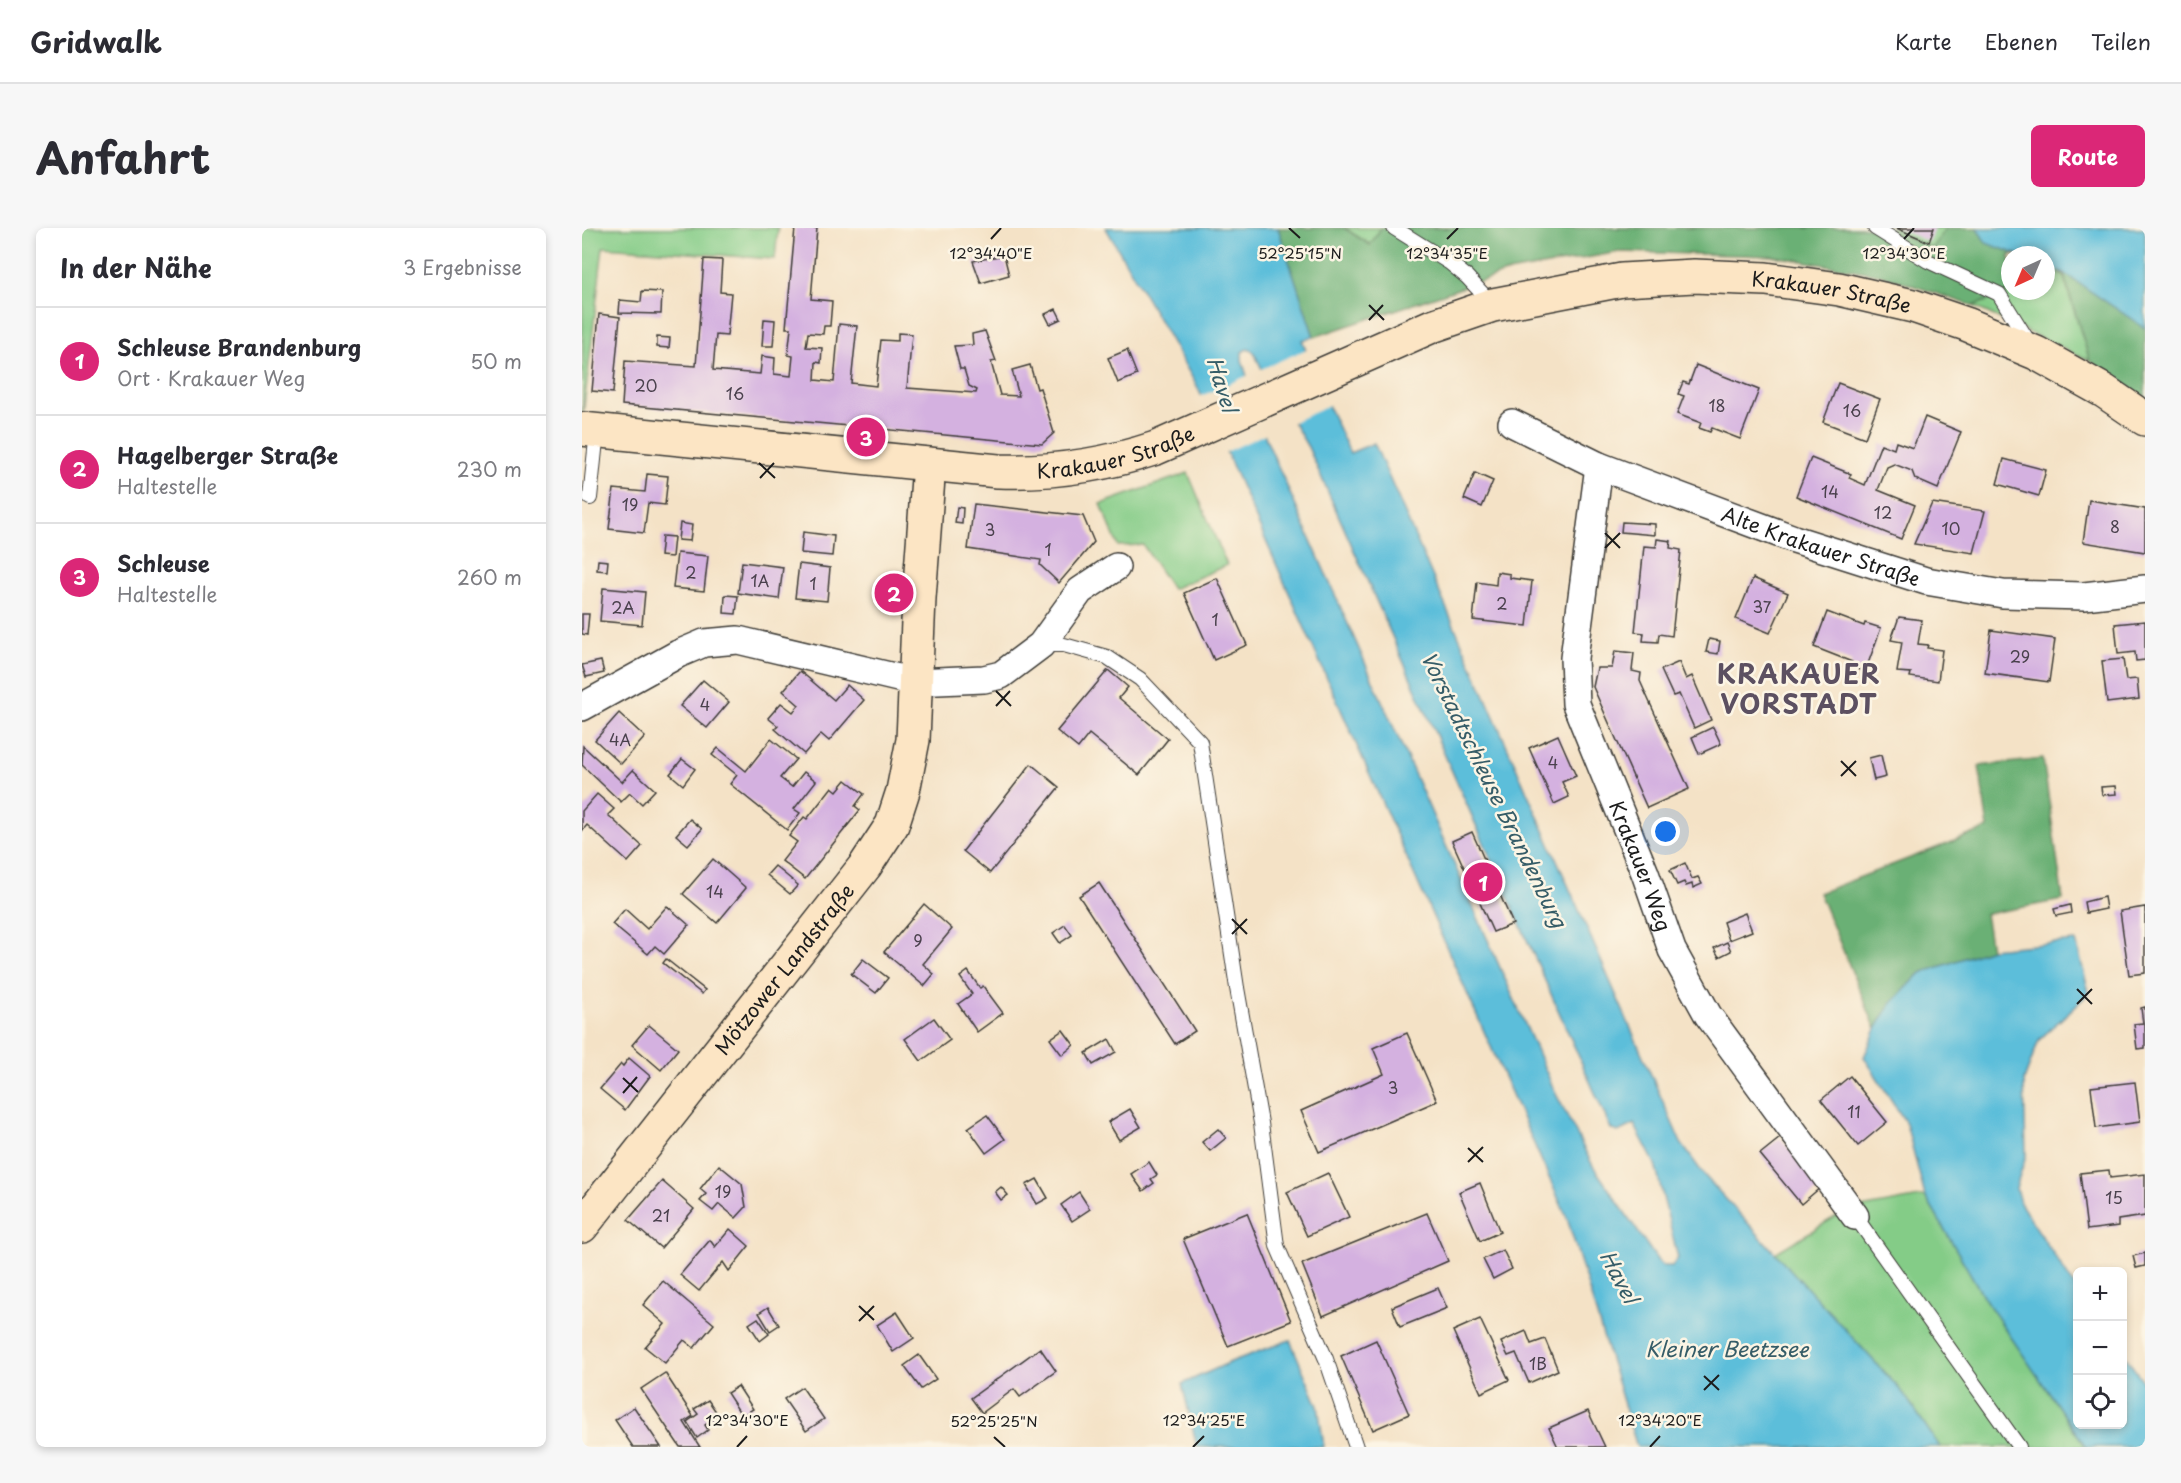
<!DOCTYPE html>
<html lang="de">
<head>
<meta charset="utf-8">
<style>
  body { margin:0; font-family:"Playpen Sans",sans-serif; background:#f7f7f7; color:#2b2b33 }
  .controls { position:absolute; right:18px; bottom:18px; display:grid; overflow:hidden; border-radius:9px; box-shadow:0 3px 9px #0003 }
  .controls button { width:54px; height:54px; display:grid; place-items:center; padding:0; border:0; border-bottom:2px solid #e1e1e2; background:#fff; color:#2b2b33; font:30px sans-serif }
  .compass { position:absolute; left:1419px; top:18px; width:54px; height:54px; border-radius:50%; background:#fff; box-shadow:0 3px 9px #0003; rotate:224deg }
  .you { position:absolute; left:1084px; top:604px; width:21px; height:21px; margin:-15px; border:4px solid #fff; border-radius:50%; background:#1a73e8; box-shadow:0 0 0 9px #1a73e833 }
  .badge { display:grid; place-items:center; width:39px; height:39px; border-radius:50%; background:#db2777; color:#fff; font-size:20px; font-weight:700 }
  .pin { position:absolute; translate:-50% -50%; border:3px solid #fff; box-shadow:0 2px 6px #0006 }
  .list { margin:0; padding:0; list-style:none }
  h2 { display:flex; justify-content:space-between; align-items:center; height:78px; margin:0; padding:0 24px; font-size:26px }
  h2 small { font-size:20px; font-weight:400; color:#7c7c81 }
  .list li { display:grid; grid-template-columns:39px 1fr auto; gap:18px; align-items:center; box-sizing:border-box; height:108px; padding:0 24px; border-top:2px solid #e1e1e2 }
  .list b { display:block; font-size:22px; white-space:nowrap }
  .list p { margin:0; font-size:20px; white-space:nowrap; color:#7c7c81 }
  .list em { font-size:20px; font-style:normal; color:#7c7c81 }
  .icon { flex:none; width:33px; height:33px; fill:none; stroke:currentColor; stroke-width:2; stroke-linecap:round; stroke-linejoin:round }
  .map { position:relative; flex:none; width:1563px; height:1219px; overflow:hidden; border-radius:9px }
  header { display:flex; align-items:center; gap:36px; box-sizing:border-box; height:84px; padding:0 30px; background:#fff; border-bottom:2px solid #e1e1e2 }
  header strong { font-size:28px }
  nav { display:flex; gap:33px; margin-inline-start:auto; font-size:21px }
  .intro { display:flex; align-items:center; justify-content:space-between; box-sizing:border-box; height:144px; padding:0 36px }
  h1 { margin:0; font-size:42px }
  .button { padding:15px 27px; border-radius:9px; background:#db2777; color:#fff; font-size:21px; font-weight:700 }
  main { display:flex; gap:36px; padding:0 36px }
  aside { flex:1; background:#fff; border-radius:9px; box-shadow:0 3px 9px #0003 }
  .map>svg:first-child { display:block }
  .green { fill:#84cc87; stroke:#507452; stroke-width:1.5 }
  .forest { fill:#6bb074; stroke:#446648; stroke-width:1.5 }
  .water { fill:#5cbeda; stroke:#3c6d7b; stroke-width:1.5; fill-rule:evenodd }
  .pier { fill:#f4e2c6 }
  .building { fill:#d4b1e0 }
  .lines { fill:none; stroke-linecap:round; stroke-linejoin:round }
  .lane-casing { stroke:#3c3a36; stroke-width:16 }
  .street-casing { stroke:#3c3a36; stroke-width:30 }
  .secondary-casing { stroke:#3c3a36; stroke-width:36 }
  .lane { stroke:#fff; stroke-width:14 }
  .street { stroke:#fff; stroke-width:27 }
  .secondary { stroke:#fce5c4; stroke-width:33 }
  .ticks { fill:none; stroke:#1c1c1c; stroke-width:2 }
  .labels { text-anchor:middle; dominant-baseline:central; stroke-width:5; stroke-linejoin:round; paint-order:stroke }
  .number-label { font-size:16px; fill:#4a414d }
  .street-label { font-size:20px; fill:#1c1c1c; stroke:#fcf5e5 }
  .water-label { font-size:21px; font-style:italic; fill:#365d68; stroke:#fcf5e5 }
  .district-label { font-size:26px; font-weight:bold; letter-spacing:1.5px; fill:#5c5061; stroke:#fcf5e5 }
  .ticks-label { font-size:15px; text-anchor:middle; fill:#1c1c1c; stroke:#fcf5e5; stroke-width:5; stroke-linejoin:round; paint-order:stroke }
</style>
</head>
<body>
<header>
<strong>Gridwalk</strong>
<nav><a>Karte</a><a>Ebenen</a><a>Teilen</a></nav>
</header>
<div class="intro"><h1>Anfahrt</h1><a class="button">Route</a></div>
<main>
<aside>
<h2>In der Nähe<small>3 Ergebnisse</small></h2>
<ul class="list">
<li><span class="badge">1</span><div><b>Schleuse Brandenburg</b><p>Ort · Krakauer Weg</p></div><em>50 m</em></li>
<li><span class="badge">2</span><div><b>Hagelberger Straße</b><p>Haltestelle</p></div><em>230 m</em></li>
<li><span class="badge">3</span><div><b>Schleuse</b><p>Haltestelle</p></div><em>260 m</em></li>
</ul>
</aside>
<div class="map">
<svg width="1563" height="1219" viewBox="0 0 1563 1219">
  <rect width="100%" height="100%" fill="#fcf5e5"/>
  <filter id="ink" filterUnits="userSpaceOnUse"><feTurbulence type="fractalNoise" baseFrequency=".0167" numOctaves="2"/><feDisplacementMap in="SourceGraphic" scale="12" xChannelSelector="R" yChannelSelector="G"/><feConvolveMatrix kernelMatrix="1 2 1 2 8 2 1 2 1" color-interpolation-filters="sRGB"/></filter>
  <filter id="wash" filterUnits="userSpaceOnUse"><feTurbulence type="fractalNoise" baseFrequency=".008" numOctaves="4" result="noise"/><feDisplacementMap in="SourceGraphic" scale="24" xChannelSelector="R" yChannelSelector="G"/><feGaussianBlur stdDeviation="1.35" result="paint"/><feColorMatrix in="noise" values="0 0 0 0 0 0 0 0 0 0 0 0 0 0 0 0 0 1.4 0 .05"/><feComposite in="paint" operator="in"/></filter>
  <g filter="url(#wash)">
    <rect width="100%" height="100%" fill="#f4e2c6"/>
    <g class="green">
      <polygon points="0,0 196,0 193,31 21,19 1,187"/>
      <polygon points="762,0 799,0 789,17"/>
      <polygon points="1302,0 1364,0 1351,21"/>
      <polygon points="1480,44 1508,133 1391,78 1430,63 1464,63 1464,50"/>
      <polygon points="606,245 645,337 590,361 561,317 536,318 519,276"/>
      <polygon points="1343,968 1403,1071 1504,1219 1358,1219 1322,1166 1193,1025 1263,983"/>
    </g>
    <g class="forest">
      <polygon points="696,0 762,0 788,17 799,0 1302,0 1351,20 1364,0 1395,0 1404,15 1437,27 1428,27 1428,63 1430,63 1391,78 1300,47 1192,28 1037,24 927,44 732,109"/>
      <polygon points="1464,38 1480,44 1563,100 1563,170 1508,133 1481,45 1464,50"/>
      <polygon points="1461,531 1481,672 1403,686 1409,721 1339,745 1309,776 1294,801 1237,665 1406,600 1397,538"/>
    </g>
    <g class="water">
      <path d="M524,0H696L732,109L720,112L748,182L768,225L792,215L1099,915L1122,947L1322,1166L1358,1219H1055L985,990L615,158ZM665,121L671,123L681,143L726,219L1029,901L1036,904L1052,896L1073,936L1096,1030L1090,1038H1081L1076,1033L1011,938L974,866L684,211L660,132V124Z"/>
      <polygon points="1395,0 1563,0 1563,100 1480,44 1464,38 1464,27 1437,27 1404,15"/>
      <polygon points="1494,713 1507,765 1457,812 1442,852 1444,928 1434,960 1438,975 1495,1062 1496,1196 1540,1196 1541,1125 1563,1156 1563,1219 1504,1219 1403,1071 1343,968 1324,895 1282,829 1294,801 1309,776 1339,745 1409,721"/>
      <polygon points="708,1112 736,1178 742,1219 615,1219 600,1156 651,1133"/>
    </g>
    <g class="pier">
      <polygon points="727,120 749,177 709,195 677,142"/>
      <polygon points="667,147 685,205 642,225 617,169"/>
    </g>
    <g id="blocks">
      <g class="building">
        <polygon points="213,0 235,0 229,71 250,73 248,98 242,98 241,106 226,105 224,119 240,120 239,135 234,134 233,152 252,154 257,96 275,98 269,155 294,158 299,112 316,113 316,105 330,106 325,160 394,165 395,162 387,158 382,141 378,141 372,118 391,117 390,106 403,103 414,133 409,134 418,167 437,168 430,142 448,137 455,161 458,160 472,205 460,216 40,177 43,133 114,138 122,31 140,32 138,64 149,65 145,108 134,107 131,142 178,146 180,128 193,130 192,146 209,148 211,128 206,127 209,100 204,100"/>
        <polygon points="1314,0 1352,0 1347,14"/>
        <polygon points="422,27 427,47 399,55 391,33"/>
        <polygon points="60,63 80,64 79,86 37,85 38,72 59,74"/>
        <polygon points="474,81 479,91 468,96 463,86"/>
        <polygon points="17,86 38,89 31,165 10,163"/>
        <polygon points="182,91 193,92 191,118 180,118"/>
        <polygon points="75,109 88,110 87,120 75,119"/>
        <polygon points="545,122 555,147 536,155 526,130"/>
        <polygon points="1114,137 1177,162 1158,211 1130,200 1128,204 1117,200 1119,195 1095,186 1102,168 1096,166 1101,154 1107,156"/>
        <polygon points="1256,155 1298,171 1283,210 1241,194"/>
        <polygon points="1343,189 1379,204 1356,261 1333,251 1330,243 1312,236 1305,239 1296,262 1333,277 1319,311 1214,268 1229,230 1269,246 1267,250 1283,257 1299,216 1312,221 1314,214 1331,220"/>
        <polygon points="1422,231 1464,242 1457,268 1415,256"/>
        <polygon points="893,245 911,253 900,279 882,271"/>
        <polygon points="65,246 86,248 83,277 66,275 62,305 27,301 32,261 63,264"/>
        <polygon points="1507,272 1563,281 1563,324 1501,314"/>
        <polygon points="1350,275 1403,283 1392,325 1332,316"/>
        <polygon points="392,276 501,288 512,314 477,355 458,337 459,332 386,321"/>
        <polygon points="375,279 381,280 380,296 373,295"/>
        <polygon points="1040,294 1073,296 1073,307 1039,304"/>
        <polygon points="98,295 110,297 108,313 96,312"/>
        <polygon points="221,304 252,308 250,328 219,325"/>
        <polygon points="80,308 92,309 90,329 78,328"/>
        <polygon points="1075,311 1089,313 1088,320 1099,322 1090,408 1077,406 1076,414 1061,413 1062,405 1053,404 1062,318 1074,319"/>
        <polygon points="95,325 126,328 122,363 91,360"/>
        <polygon points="16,332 26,333 25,343 15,342"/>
        <polygon points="160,334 201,339 197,371 156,365"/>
        <polygon points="217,336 248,340 245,373 213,370"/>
        <polygon points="915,344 928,346 928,350 950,353 945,398 891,392 895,354 914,357"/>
        <polygon points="635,350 665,417 632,432 602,365"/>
        <polygon points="1171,350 1206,365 1188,405 1154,391"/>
        <polygon points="21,360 63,364 60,397 18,393"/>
        <polygon points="143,367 156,368 154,386 142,385"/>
        <polygon points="1245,384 1282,398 1283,395 1299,400 1283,444 1268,438 1270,434 1232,419"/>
        <polygon points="0,386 7,386 5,407 0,406"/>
        <polygon points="1317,389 1340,392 1336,416 1346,417 1345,420 1360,422 1356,453 1328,449 1329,445 1315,444 1320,414 1309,412"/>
        <polygon points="1563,393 1563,432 1554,433 1553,424 1536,426 1533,396"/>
        <polygon points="1409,402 1473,411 1467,454 1403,445"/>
        <polygon points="1127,411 1138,413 1136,426 1124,424"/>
        <polygon points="1033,423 1052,425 1050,443 1059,445 1058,453 1107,561 1065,580 1011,459 1015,440 1030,440"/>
        <polygon points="1541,431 1544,452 1555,451 1557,471 1525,475 1520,433"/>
        <polygon points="19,433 22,445 4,449 0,437"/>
        <polygon points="1097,434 1104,451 1110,448 1129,492 1112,500 1097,466 1091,468 1079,442"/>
        <polygon points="526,442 546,459 537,470 586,511 557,547 507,506 496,520 475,503"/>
        <polygon points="218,443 252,472 265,457 282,472 247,513 239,506 222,526 193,501 196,498 186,490 199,475 211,484 217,477 201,463"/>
        <polygon points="121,452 147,474 125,500 98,478"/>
        <polygon points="37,485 63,509 39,536 13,512"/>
        <polygon points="1131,499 1139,516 1117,526 1110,509"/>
        <polygon points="976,507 994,548 980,554 987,569 972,576 947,520"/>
        <polygon points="189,511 214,531 198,550 210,559 222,544 234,553 212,581 218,585 205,602 148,556 155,547 130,527 136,520 164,543"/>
        <polygon points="1,518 40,554 51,542 73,562 60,576 48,565 39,574 0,537"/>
        <polygon points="1299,527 1304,549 1292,552 1287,530"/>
        <polygon points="100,531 113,541 101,557 88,546"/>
        <polygon points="449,536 477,559 408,645 381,623"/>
        <polygon points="264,552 282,566 273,578 278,582 223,651 200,633 215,614 207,608 222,589 225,591 250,559 255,563"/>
        <polygon points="1534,558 1535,566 1520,567 1519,559"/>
        <polygon points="15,566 32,581 26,587 60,618 46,634 5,597 0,603 0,583"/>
        <polygon points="108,591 120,601 106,617 94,607"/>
        <polygon points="890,604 931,696 911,704 870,613"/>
        <polygon points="131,631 164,660 135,695 101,666"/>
        <polygon points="1103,635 1110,651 1116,649 1120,656 1111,660 1110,656 1104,658 1102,654 1095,657 1088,642"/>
        <polygon points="193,638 216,657 208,666 185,647"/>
        <polygon points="517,655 613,803 593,816 497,668"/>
        <polygon points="1522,669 1524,681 1504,685 1502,674"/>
        <polygon points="342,676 370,701 341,736 352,746 342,758 302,724"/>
        <polygon points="1488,677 1489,685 1474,688 1472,681"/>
        <polygon points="85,678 107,697 82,726 73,718 66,726 30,696 43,681 65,701"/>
        <polygon points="1563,679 1563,745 1547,747 1538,683"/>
        <polygon points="1163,685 1170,703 1147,712 1141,694"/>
        <polygon points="483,697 490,707 478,715 471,705"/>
        <polygon points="1145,714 1149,723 1137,729 1132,720"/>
        <polygon points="84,731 123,762 120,766 81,735"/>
        <polygon points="281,731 306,750 294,765 269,746"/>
        <polygon points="386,743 398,760 401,758 421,785 395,804 376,776 390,766 378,749"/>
        <polygon points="1563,779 1563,820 1555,821 1552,796 1561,795 1559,780"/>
        <polygon points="352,790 368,812 339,833 323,811"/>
        <polygon points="67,797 96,821 79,842 50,817"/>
        <polygon points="481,802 492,817 480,827 468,811"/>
        <polygon points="825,805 855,873 737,924 719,883 802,846 791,820"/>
        <polygon points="527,811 534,824 511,837 504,825"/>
        <polygon points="47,830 68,848 43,882 18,861 39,836 41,838"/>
        <polygon points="1268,848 1305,894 1276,918 1239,872"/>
        <polygon points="1553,854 1558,894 1514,900 1509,859"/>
        <polygon points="548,881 559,899 537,912 526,894"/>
        <polygon points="405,887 423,911 404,925 386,900"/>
        <polygon points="636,901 644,910 628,923 620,914"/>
        <polygon points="1198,910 1239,959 1219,976 1178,926"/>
        <polygon points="567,934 575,947 569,951 572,955 561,963 549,946"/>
        <polygon points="137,937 160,956 164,979 154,990 137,976 131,983 118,973 124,966 118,961"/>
        <polygon points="1527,942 1528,950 1563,946 1563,988 1536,992 1536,998 1505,1002 1498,945"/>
        <polygon points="746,945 767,989 725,1008 705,964"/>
        <polygon points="455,951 466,970 455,976 444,957"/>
        <polygon points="80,953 112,981 79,1020 46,992"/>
        <polygon points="898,955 918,1004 898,1013 877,964"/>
        <polygon points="419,959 426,967 419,972 413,964"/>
        <polygon points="497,964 508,981 490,993 479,977"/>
        <polygon points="665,985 709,1093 646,1118 601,1011"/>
        <polygon points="845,985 866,1033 741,1088 720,1036"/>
        <polygon points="148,1001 167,1018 147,1043 141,1034 117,1063 98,1047 128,1012 133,1019"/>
        <polygon points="921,1022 930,1041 911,1051 901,1031"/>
        <polygon points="1563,1025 1563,1038 1554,1040 1551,1028"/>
        <polygon points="81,1053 132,1096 112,1120 102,1112 83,1135 63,1119 83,1096 61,1077"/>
        <polygon points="856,1060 865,1080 818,1099 810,1079"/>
        <polygon points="186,1079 197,1097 188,1103 177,1085"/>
        <polygon points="315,1084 332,1110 311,1124 295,1097"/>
        <polygon points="176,1090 187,1106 178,1113 167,1096"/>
        <polygon points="898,1091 927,1152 899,1165 871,1103"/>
        <polygon points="944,1103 949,1116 963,1111 976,1142 947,1155 934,1125 926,1128 919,1114"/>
        <polygon points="794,1112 827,1186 791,1202 759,1128"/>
        <polygon points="458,1120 474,1143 438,1169 432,1161 400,1185 389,1170"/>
        <polygon points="337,1127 354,1151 339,1161 322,1138"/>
        <polygon points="83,1145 111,1188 102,1194 118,1219 98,1219 59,1161"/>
        <polygon points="156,1158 171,1181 160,1188 145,1165"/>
        <polygon points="220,1159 242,1191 224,1203 202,1171"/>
        <polygon points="126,1172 137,1188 123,1197 126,1202 115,1210 105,1194 116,1186 112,1181"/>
        <polygon points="52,1179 79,1219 51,1219 33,1192"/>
        <polygon points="1006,1183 1023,1219 976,1219 967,1200"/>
      </g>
    </g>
  </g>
  <g filter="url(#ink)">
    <use href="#blocks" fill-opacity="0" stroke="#3c3a36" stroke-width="1.5"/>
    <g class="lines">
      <defs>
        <g id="lane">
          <polyline points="812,0 868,35 885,49 911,77"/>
          <polyline points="1293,0 1346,33 1417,66 1448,116"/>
          <polyline points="8,270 15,203"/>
          <polyline points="459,417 482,417 525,429 558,451 618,514 655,760 679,895 695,1018 744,1131 774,1219"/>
          <polyline points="1273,988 1437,1219"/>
        </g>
        <g id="street">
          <path id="s1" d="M930,195L1017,238L1212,311L1344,353L1421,366L1502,368L1563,361"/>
          <path id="s2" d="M1017,238L992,430L994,476L1063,645L1090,722L1126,787L1273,988"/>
          <polyline points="0,479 96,426 122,415 156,412 333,454 402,451 419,447 459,417 498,363 534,339"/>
        </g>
        <g id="secondary">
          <path id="s3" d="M0,201L416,243C471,245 523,237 574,220L850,98L911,77L1040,52L1112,48L1184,51L1257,61L1331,78L1384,96L1454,125L1522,163L1563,191"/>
          <path id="s4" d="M0,998L283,638L310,597L321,563L331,512L337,370L347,237"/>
        </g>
      </defs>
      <use href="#lane" class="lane-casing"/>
      <use href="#street" class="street-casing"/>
      <use href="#secondary" class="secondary-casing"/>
      <use href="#lane" class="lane"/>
      <use href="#street" class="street"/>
      <use href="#secondary" class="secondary"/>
    </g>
  </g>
  <path class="ticks" d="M707,0L718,10M409,11L419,0M865,11L876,0M1322,11L1332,0M787,77L802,92M787,92L801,77M177,235L193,250M178,250L192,235M1023,305L1038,320M1023,320L1038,305M414,463L429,478M414,478L428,463M1259,533L1274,548M1259,548L1274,533M650,691L665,706M650,706L665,691M1495,761L1510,776M1495,776L1510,761M41,850L56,864M41,865L55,849M886,920L901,934M886,934L901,919M277,1078L292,1092M277,1093L292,1078M1122,1148L1137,1162M1122,1162L1137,1147M412,1209L423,1219M155,1219L165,1208M611,1219L622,1208M1068,1219L1078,1208"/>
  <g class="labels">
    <g class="number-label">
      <text x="64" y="157">20</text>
      <text x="153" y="165">16</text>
      <text x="1135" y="177">18</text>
      <text x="1270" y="182">16</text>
      <text x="1248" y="263">14</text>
      <text x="48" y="276">19</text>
      <text x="1301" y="284">12</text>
      <text x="1533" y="298">8</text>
      <text x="1369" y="300">10</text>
      <text x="408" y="301">3</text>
      <text x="466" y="321">1</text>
      <text x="109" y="344">2</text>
      <text x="178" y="352">1A</text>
      <text x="231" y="355">1</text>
      <text x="920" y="375">2</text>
      <text x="1180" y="378">37</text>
      <text x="41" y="379">2A</text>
      <text x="633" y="391">1</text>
      <text x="1438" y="428">29</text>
      <text x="123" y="476">4</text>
      <text x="38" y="511">4A</text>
      <text x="971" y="534">4</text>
      <text x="133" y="663">14</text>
      <text x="336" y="712">9</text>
      <text x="811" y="859">3</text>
      <text x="1272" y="883">11</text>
      <text x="141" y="963">19</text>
      <text x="1532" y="969">15</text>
      <text x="79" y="987">21</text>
      <text x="956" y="1135">1B</text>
    </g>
    <g class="street-label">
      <text stroke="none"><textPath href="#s3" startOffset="1287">Krakauer Straße</textPath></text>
      <text stroke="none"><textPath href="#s3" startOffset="538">Krakauer Straße</textPath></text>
      <text stroke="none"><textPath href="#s1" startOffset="333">Alte Krakauer Straße</textPath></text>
      <text stroke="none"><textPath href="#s2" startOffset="414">Krakauer Weg</textPath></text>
      <text stroke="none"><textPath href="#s4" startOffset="327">Mötzower Landstraße</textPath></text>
    </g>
    <g class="water-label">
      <text transform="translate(641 156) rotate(73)">Havel</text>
      <text transform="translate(913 561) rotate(64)">Vorstadtschleuse Brandenburg</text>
      <text transform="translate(1038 1048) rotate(62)">Havel</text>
      <text x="1145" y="1120">Kleiner Beetzsee</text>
    </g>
    <g class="district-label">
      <text x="1217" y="445">KRAKAUER<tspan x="1217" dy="30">VORSTADT</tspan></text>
    </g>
  </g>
  <g class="ticks-label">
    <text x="718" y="31">52°25'15"N</text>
    <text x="409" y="31">12°34'40"E</text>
    <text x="865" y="31">12°34'35"E</text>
    <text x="1322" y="31">12°34'30"E</text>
    <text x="165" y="1198">12°34'30"E</text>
    <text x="622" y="1198">12°34'25"E</text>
    <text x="1078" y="1198">12°34'20"E</text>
    <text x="412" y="1199">52°25'25"N</text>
  </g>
</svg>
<div class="controls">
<button>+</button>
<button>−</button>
<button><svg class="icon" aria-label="locate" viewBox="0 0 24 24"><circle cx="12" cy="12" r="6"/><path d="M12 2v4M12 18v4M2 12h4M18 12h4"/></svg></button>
</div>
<svg class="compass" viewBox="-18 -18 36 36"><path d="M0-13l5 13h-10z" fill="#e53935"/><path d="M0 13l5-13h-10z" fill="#7c7c81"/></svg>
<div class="you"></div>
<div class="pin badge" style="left:901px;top:654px">1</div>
<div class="pin badge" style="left:312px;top:365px">2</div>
<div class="pin badge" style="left:284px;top:209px">3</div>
</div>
</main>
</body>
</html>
